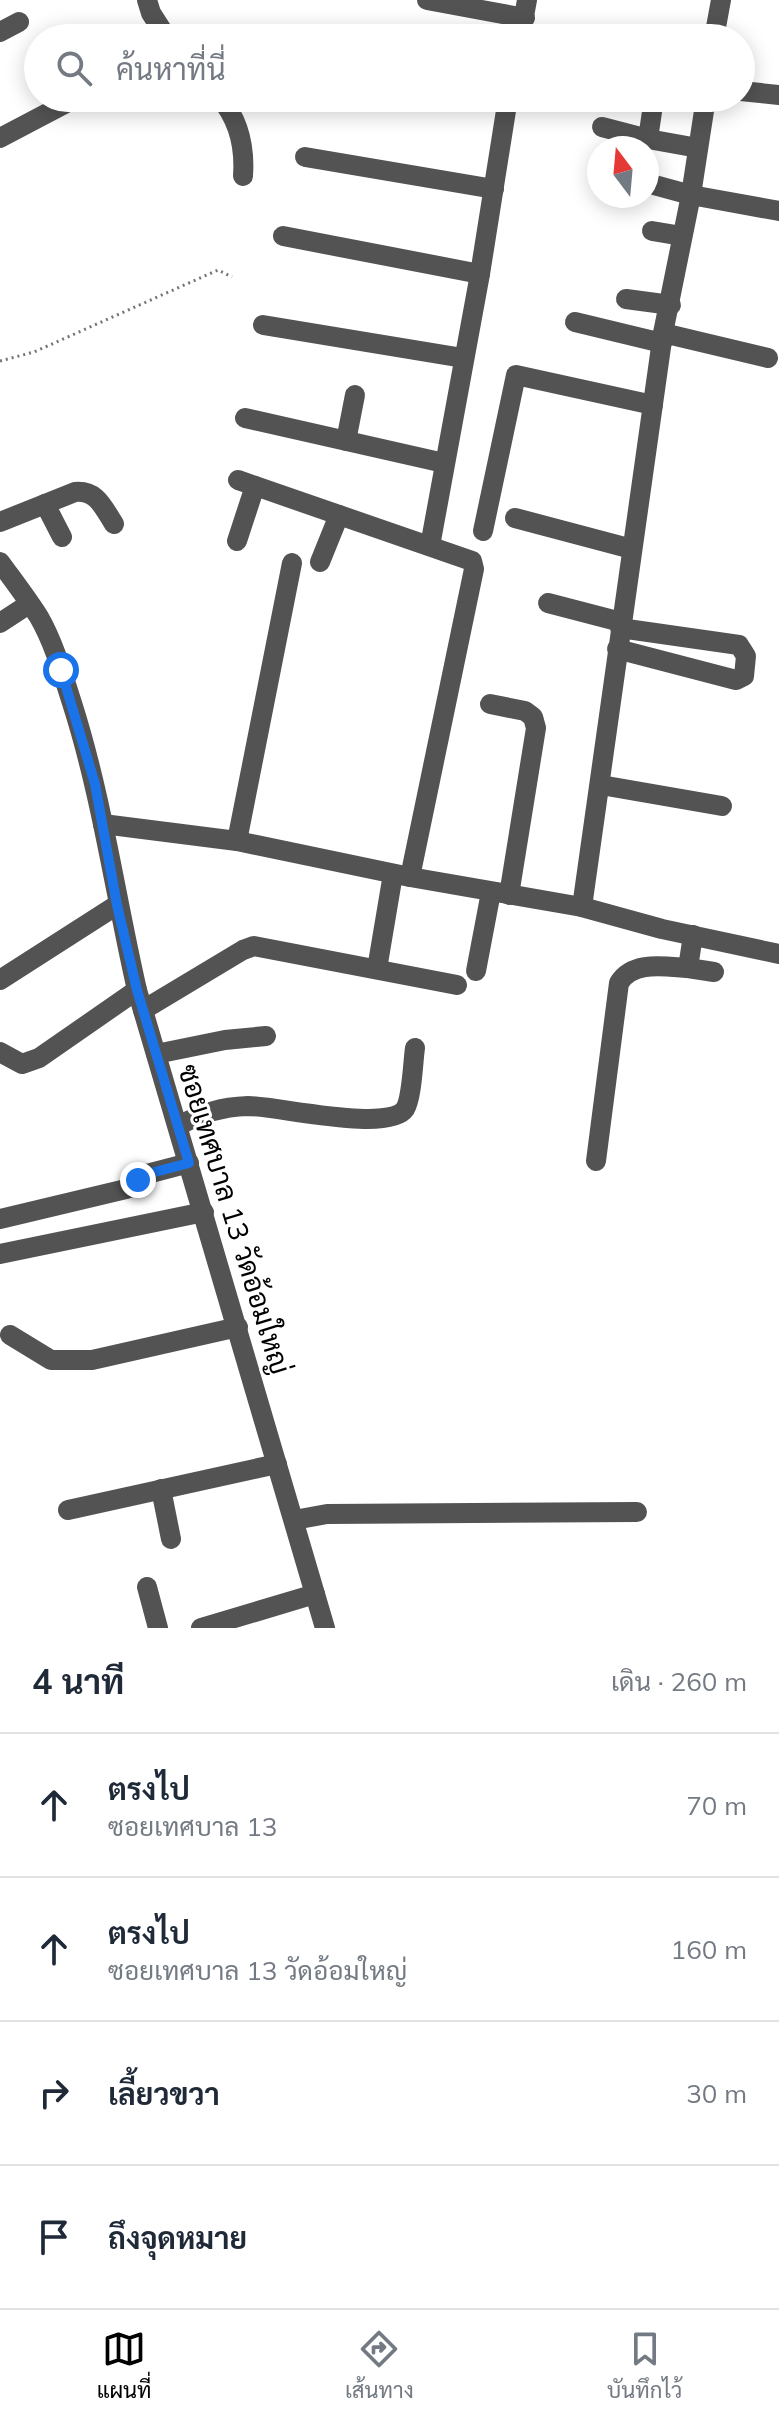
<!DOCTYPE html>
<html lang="th">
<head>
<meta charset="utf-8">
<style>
  body { margin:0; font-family:Mulish,Sarabun,sans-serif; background:#f2f2f3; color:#1f2937 }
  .compass { position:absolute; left:587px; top:136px; width:72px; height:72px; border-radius:50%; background:#fff; box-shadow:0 4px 20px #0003; rotate:344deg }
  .stop { position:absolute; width:24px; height:24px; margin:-18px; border:6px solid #1a73e8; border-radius:50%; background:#fff }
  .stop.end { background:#1a73e8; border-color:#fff; box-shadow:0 2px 8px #0008 }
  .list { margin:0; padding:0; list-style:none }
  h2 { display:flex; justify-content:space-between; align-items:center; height:104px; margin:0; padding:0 32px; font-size:34px }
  h2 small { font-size:26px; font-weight:400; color:#747a83 }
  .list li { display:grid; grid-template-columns:52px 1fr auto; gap:24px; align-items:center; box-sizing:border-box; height:144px; padding:0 32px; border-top:2px solid #e0e1e3 }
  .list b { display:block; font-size:30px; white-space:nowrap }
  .list p { margin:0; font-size:26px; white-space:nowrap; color:#747a83 }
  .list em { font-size:26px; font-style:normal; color:#747a83 }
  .icon { flex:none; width:44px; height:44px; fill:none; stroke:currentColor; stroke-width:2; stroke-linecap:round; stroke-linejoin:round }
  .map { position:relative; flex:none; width:779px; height:1628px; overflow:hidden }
  .search { position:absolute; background:#fff; box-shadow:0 4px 20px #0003; left:24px; right:24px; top:24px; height:88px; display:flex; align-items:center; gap:20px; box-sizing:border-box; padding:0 28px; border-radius:44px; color:#747a83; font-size:30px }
  .sheet { height:680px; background:#fff }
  nav { display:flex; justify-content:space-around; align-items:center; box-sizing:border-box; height:112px; border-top:2px solid #e0e1e3; background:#fff; font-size:22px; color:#747a83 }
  nav a { display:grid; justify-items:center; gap:4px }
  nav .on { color:#000 }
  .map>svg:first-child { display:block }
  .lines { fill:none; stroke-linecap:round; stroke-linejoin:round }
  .path { stroke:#757575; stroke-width:3; stroke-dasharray:2 4; stroke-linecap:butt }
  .minor { stroke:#535353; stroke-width:20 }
  .route { stroke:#1a73e8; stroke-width:10 }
  .labels { text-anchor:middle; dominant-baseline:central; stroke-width:6; stroke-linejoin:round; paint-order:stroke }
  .street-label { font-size:28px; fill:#000; stroke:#fff }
</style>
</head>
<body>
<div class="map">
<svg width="779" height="1628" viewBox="0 0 779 1628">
  <rect width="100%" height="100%" fill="#fff"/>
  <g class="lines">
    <polyline class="path" points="0,361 34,352 218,270 232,277"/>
    <g class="minor">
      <polyline points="147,0 151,13 167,38"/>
      <polyline points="427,0 525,18"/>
      <polyline points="0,32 19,22"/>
      <polyline points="520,38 527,0"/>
      <polyline points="714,38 721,0"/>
      <polyline points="741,91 779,95"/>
      <path d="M220,98C239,120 245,147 243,176"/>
      <polyline points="481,98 507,103"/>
      <polyline points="654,98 648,139 698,148"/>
      <polyline points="602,127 648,139"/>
      <polyline points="0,138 76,98"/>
      <polyline points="305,157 494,189"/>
      <polyline points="647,183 691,195 779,211"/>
      <polyline points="652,231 682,236"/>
      <polyline points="283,236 480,274"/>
      <polyline points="626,299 671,305"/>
      <polyline points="575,322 662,343"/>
      <polyline points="263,325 463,358"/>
      <polyline points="663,333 768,358"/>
      <polyline points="245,418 444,463"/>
      <polyline points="346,441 355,395"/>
      <polyline points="238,480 472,561 474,569 410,877"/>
      <polyline points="45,504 62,537"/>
      <polyline points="515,518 632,549"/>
      <path d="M0,522L75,492C97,490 103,507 114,524"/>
      <polyline points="483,531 516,375 653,405"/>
      <polyline points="237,541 255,486"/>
      <polyline points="430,546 480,274 508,98"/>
      <path d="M0,562C13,580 27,598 39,617C54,643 63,675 72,703C102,797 115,894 137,990L325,1628"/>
      <polyline points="320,562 339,515"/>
      <polyline points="548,603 621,622"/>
      <polyline points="0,623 29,604"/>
      <polyline points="617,649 736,680 744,676 746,656 739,645 620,628"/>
      <polyline points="490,704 525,711 533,717 536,728 509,895"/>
      <polyline points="601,785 722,806"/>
      <polyline points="103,824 237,841 410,877 582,907 662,929 779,954"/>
      <polyline points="237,841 292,563"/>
      <polyline points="582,907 663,333 691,195 706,98"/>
      <polyline points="693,935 688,968 714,972"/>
      <polyline points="377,969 393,874"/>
      <polyline points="476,971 491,892"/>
      <polyline points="0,980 117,905"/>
      <polyline points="143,1010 243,950 254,946 457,985"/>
      <polyline points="0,1052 22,1064 39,1058 137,990"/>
      <polyline points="156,1054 225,1040 266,1036"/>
      <path d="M178,1126C202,1113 221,1107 248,1106C277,1106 389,1133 405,1109C412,1098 413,1061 415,1048"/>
      <path d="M596,1161L619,983C633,960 666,967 688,968"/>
      <polyline points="0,1219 126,1189 132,1187 147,1174 189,1163"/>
      <polyline points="0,1254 204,1212"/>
      <polyline points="10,1335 51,1360 92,1360 238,1327"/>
      <polyline points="161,1489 171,1539"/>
      <polyline points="68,1510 277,1464"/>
      <polyline points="294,1520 327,1514 637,1512"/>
      <polyline points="147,1587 158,1628"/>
      <polyline points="201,1628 315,1594"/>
    </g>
  </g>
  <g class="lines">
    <polyline class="route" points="61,670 95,784 117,905 137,990 189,1163 147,1174 138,1180"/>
  </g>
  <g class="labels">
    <g class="street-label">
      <text transform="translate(235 1219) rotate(73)">ซอยเทศบาล 13 วัดอ้อมใหญ่</text>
    </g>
  </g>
</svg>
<svg class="compass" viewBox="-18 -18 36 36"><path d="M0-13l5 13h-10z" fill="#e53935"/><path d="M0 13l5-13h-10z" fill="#747a83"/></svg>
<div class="stop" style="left:61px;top:670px"></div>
<div class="stop end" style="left:138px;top:1180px"></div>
<div class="search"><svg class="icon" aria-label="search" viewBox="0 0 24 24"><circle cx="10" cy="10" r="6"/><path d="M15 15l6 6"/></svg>ค้นหาที่นี่</div>
</div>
<section class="sheet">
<h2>4 นาที<small>เดิน · 260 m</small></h2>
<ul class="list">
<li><svg class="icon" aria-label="ahead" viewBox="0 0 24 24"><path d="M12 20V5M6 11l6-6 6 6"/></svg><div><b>ตรงไป</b><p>ซอยเทศบาล 13</p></div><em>70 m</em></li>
<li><svg class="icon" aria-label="ahead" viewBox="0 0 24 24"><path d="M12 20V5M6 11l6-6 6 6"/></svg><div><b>ตรงไป</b><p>ซอยเทศบาล 13 วัดอ้อมใหญ่</p></div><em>160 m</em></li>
<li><svg class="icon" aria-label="right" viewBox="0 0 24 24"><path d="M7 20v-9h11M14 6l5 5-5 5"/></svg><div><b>เลี้ยวขวา</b></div><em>30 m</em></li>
<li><svg class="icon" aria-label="arrive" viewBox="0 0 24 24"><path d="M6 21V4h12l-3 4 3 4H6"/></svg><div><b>ถึงจุดหมาย</b></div></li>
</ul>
</section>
<nav>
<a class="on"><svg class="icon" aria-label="map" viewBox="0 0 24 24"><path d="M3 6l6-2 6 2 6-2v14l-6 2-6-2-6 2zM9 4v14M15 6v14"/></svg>แผนที่</a>
<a><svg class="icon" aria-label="directions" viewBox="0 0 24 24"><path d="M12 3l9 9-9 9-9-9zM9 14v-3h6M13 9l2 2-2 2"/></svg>เส้นทาง</a>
<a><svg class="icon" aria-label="saved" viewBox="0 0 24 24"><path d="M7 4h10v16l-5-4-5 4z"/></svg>บันทึกไว้</a>
</nav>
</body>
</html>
